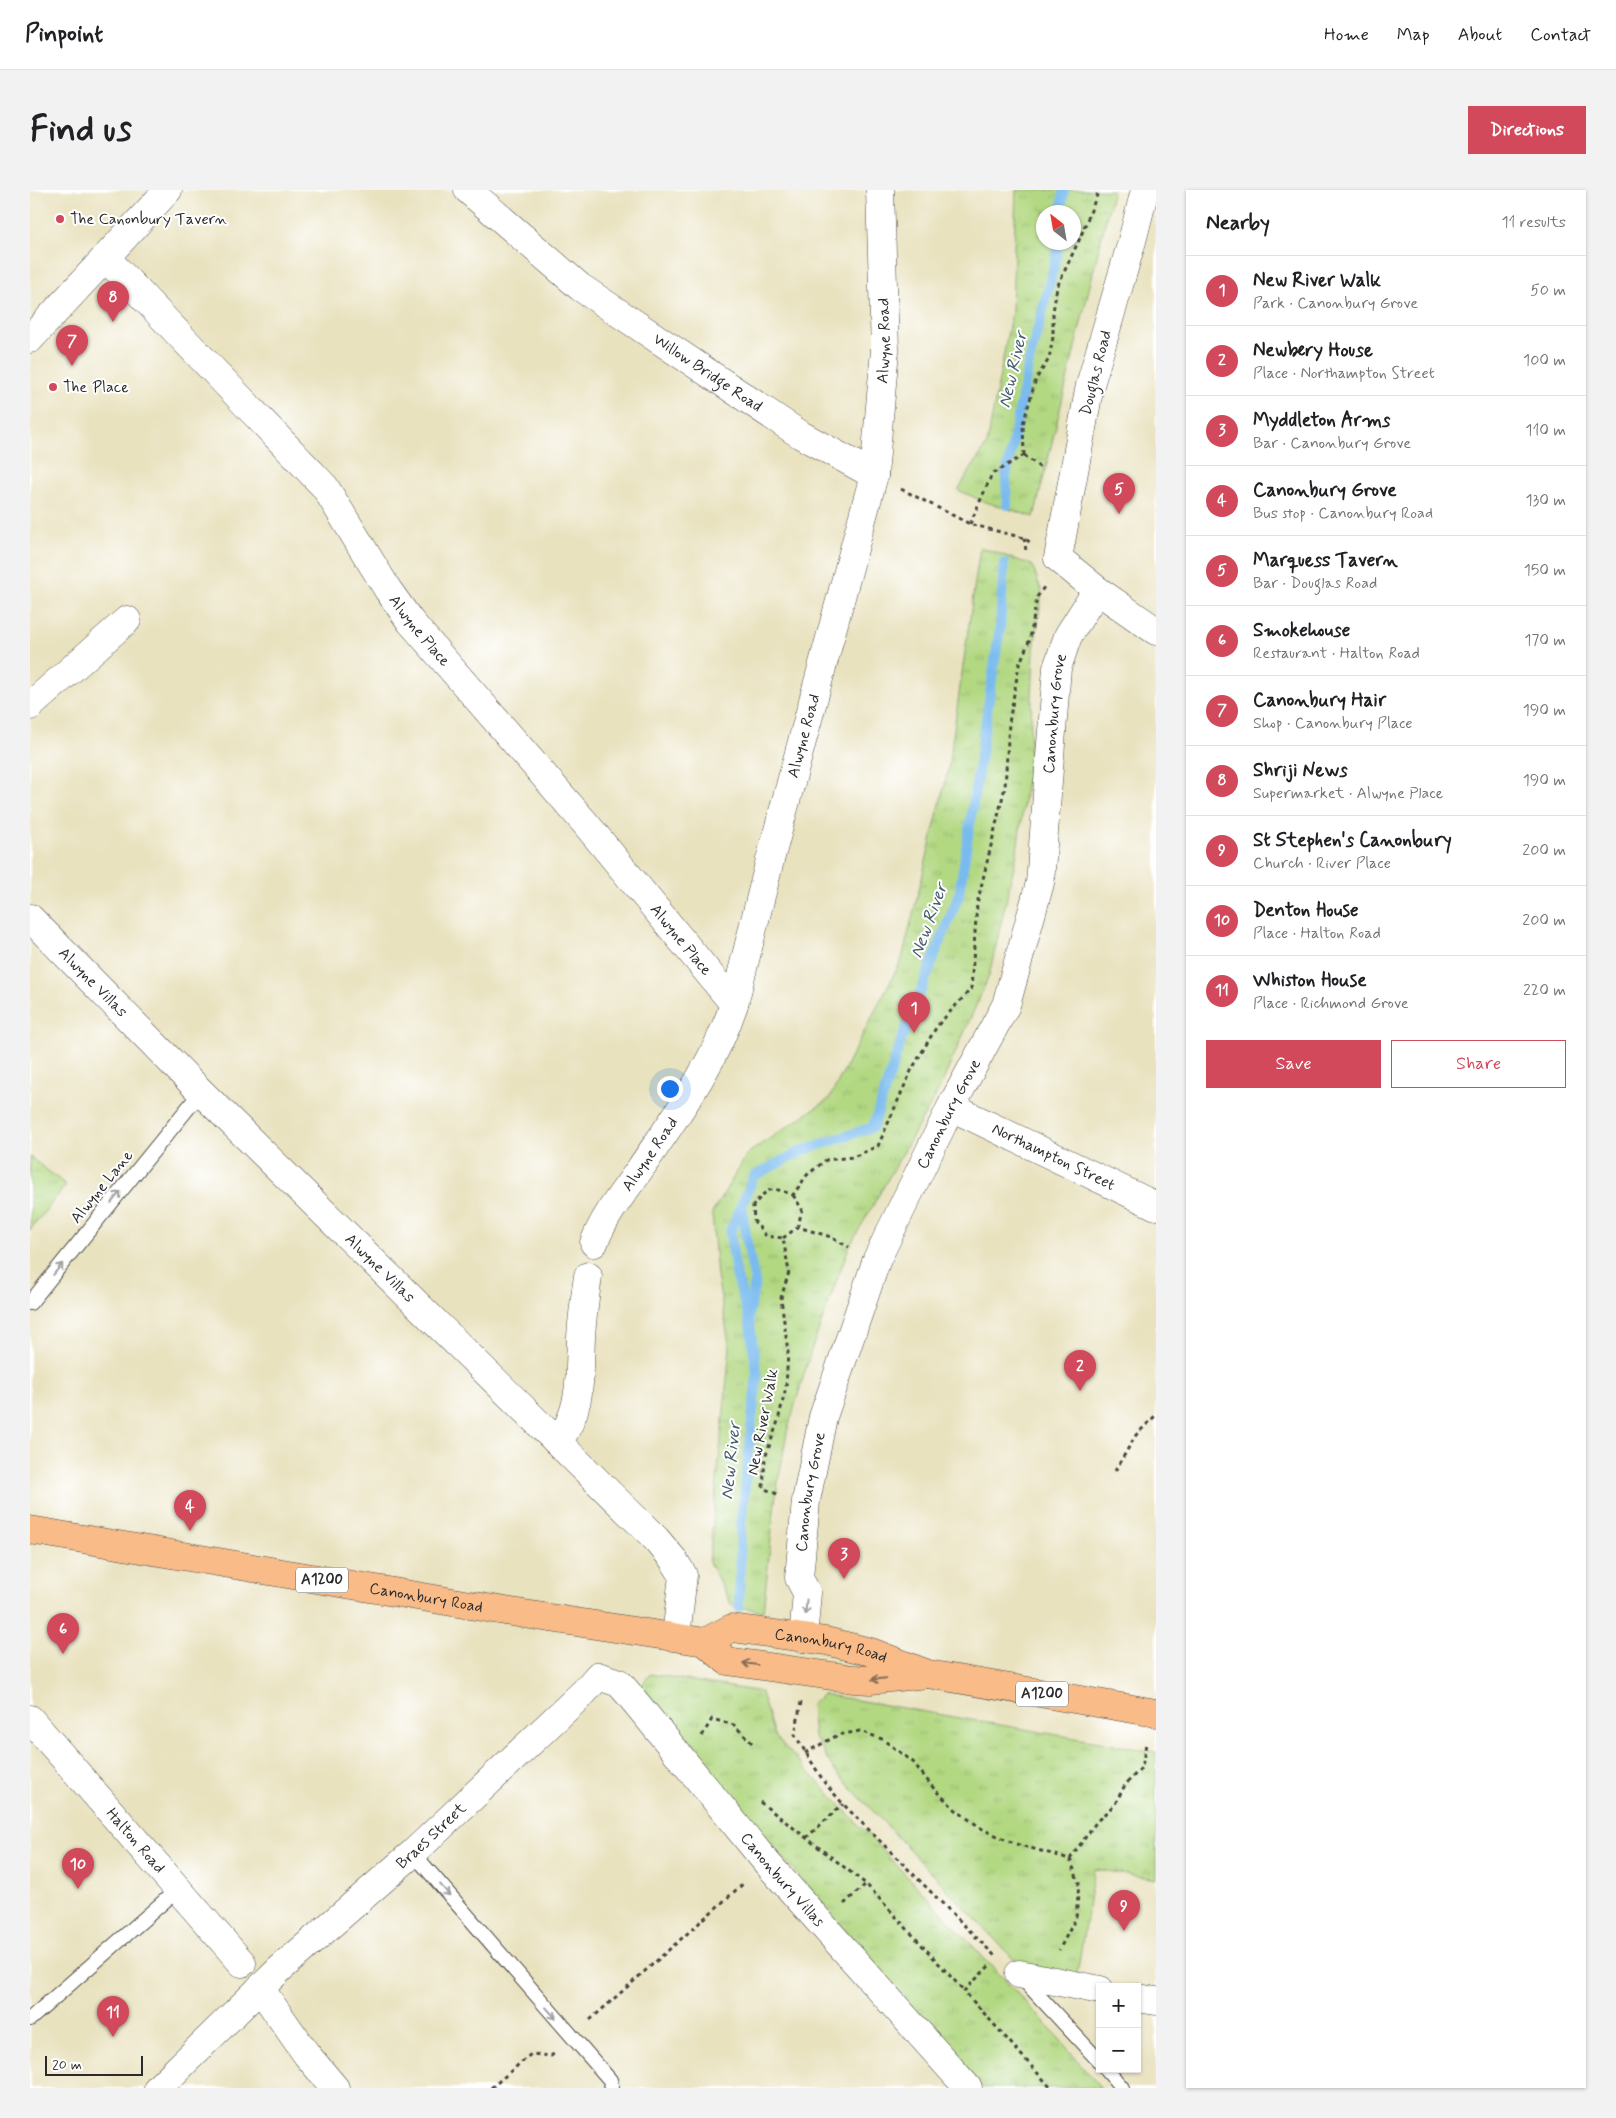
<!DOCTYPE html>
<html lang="en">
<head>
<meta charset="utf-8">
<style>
  body { margin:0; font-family:Mynerve,sans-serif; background:#f2f2f2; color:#202124 }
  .controls { position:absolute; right:15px; bottom:15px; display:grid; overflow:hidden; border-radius:0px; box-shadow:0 1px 4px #0004 }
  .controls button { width:45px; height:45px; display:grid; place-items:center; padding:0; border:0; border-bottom:1px solid #e0e0e0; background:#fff; color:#202124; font:25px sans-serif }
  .compass { position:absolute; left:1006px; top:15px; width:45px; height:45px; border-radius:50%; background:#fff; box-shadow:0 1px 4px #0004; rotate:329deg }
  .scale { position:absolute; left:15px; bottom:12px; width:98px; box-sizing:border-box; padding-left:5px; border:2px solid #2b2b2b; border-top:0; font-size:14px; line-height:18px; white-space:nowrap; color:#2b2b2b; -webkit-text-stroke:4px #fff; paint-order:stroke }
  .you { position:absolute; left:639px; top:898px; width:18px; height:18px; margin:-12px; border:4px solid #fff; border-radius:50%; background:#1a73e8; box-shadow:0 0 0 8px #1a73e833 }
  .badge { display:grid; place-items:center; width:32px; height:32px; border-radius:50%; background:#d1495b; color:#fff; font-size:16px; font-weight:700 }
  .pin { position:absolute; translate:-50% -41px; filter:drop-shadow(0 1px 2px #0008) }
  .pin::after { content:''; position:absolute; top:26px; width:18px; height:15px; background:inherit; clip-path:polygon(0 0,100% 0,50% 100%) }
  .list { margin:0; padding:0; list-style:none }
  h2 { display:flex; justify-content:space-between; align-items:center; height:65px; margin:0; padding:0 20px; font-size:21px }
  h2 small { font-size:16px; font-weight:400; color:#757577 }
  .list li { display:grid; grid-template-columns:32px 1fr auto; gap:15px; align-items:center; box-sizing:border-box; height:70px; padding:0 20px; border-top:1px solid #e0e0e0 }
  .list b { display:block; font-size:19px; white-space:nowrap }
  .list p { margin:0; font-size:16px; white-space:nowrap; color:#757577 }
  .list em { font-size:16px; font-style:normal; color:#757577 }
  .actions { display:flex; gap:10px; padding:15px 20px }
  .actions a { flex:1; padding:11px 0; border:1px solid #d1495b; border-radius:0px; text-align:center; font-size:18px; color:#d1495b }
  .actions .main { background:#d1495b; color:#fff }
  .map { position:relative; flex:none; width:1126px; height:1898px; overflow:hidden; border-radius:0px }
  header { display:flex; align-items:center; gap:30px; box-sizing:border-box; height:70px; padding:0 25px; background:#fff; border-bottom:1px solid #e0e0e0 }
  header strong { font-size:24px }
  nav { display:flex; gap:28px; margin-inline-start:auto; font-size:18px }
  .intro { display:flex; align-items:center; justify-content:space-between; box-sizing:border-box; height:120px; padding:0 30px }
  h1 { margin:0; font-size:35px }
  .button { padding:12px 22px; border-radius:0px; background:#d1495b; color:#fff; font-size:18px; font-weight:700 }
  main { display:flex; gap:30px; padding:0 30px }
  aside { flex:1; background:#fff; border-radius:0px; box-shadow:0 1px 4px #0004 }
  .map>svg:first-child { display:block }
  .park { fill:url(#park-tufts); stroke:#6e8256; fill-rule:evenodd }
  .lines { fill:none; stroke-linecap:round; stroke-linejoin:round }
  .stream { stroke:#7abbef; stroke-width:10 }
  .service-casing { stroke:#484641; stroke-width:16 }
  .minor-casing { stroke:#484641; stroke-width:29 }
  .primary-casing { stroke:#484641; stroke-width:29 }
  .path { stroke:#484641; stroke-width:3; stroke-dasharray:4 4; stroke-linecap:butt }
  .service { stroke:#fff; stroke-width:14 }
  .minor { stroke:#fff; stroke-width:28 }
  .primary { stroke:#f9bc89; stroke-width:28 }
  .oneway { stroke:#a0a0a0 }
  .oneway2 { stroke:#886c55 }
  .poi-dot { fill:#d1495b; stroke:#fff; stroke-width:2 }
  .labels { text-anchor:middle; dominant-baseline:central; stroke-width:4; stroke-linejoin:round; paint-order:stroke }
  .shield { fill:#fff; stroke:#6b6b6b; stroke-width:1 }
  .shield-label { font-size:15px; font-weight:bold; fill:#2b2b2b }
  .poi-label { font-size:16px; fill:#2b2b2b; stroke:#fff; text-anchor:start }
  .street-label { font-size:16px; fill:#2b2b2b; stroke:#fff }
  .water-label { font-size:18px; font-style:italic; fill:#475d70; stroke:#fff }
</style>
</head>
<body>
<header>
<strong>Pinpoint</strong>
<nav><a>Home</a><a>Map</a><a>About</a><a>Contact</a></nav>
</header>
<div class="intro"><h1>Find us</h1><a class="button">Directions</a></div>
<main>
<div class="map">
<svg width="1126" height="1898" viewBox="0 0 1126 1898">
  <defs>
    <pattern id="park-tufts" width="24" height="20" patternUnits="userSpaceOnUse" patternTransform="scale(1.25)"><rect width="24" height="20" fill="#b2d882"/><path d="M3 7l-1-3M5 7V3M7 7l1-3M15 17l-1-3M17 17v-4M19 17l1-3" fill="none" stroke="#99ba70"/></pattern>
  </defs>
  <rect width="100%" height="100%" fill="#fff"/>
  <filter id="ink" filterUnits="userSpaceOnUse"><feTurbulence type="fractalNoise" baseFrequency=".02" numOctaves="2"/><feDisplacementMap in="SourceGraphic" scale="10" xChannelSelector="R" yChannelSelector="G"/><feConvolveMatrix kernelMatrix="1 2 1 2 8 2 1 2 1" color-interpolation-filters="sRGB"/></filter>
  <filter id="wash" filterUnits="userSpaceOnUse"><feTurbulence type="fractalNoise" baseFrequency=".0096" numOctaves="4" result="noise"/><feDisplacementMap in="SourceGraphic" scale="20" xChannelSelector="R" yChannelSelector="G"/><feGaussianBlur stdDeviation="1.12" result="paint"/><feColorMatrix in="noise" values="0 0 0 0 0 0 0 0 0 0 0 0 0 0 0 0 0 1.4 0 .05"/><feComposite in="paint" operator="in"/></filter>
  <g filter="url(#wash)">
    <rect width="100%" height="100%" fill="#e9e2bf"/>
    <g class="park">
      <path d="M986,0H1083L1004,327L952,311L928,300L957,254L982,120ZM1044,22V52H1014V22Z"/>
      <polygon points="950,357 1002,375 1012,402 1004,461 999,575 986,668 959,786 909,900 819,1057 781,1161 757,1242 746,1304 733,1421 702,1416 679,1372 700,1158 687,1086 682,1023 718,963 799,909 872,769 918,581"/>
      <polygon points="0,967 36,995 0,1040"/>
      <polygon points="620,1484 731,1502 744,1545 1021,1839 1071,1898 952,1898 608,1500"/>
      <polygon points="792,1504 1126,1562 1126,1689 1064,1679 1047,1785 988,1774 804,1580 784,1546 781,1515"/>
    </g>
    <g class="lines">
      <g class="stream">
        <polyline points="1031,22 1034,0"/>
        <polyline points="977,315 976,286 999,172 1026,69 1028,52"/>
        <polyline points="712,1014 716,1048 725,1092 719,1125"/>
        <polyline points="709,1417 711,1334 727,1184 719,1128 706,1084 700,1042 724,986 771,961 843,937 872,848 929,705 970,438 974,373"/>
      </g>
    </g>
  </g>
  <g filter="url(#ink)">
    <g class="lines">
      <defs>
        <g id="service">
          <polyline points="0,1113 171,902"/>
          <polyline points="383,1663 580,1890 582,1898"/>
          <polyline points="992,1788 1070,1872"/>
          <polyline points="0,1829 147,1700"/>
          <polyline points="1076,1879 1092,1898"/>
        </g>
        <g id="minor">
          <path id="s1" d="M438,0L550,97L771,245L844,285"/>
          <polyline points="1115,0 1102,51 1060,195 1028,368 1067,400 1126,441"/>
          <path id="s2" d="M76,68L295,297L358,400L380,431L556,634L704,814"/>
          <polyline points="0,149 138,0"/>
          <polyline points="0,516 97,430"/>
          <path id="s3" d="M0,728L171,902L626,1349L643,1369L653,1385L646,1447"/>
          <path id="s4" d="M921,917L1126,1016"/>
          <path id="s5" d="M564,1053C574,1026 594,1002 610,979C645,927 685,874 704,814L740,670L844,285L855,160L850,0"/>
          <path d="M528,1252C553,1218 549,1188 551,1148C552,1127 555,1107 558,1086"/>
          <path id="s6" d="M773,1448L777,1403L769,1388L776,1311L793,1227L847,1069L921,917L976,815L1010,693L1027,478L1038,446L1067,400"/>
          <path id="s7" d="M0,1529L212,1773"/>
          <polyline points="989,1784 1070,1800"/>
          <polyline points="230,1798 277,1865 305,1898"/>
          <polyline points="1107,1808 1126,1811"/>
          <path id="s8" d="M128,1898L250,1779L383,1663L554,1502L568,1486L589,1493L597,1502L737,1673L938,1898"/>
        </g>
        <g id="primary">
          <path id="s9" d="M0,1340L475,1421L675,1452L697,1471L823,1489L840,1490L898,1484"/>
          <path id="s10" d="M675,1452L702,1438L796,1451L841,1462L898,1484L1126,1523"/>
        </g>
      </defs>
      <use href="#service" class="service-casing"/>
      <use href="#minor" class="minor-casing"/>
      <use href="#primary" class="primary-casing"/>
      <g class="path">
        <polyline points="994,265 993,234 1006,189 1019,169 1023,147 1023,122 1027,97 1050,48 1069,0"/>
        <polyline points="994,265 1013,280"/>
        <polyline points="871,299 940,334 994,348 1001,353"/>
        <polyline points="940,334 962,284 994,265"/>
        <polyline points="994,348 996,361"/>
        <polyline points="763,1005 772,1019 768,1037"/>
        <polyline points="753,1048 768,1037 798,1046 819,1057"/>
        <polyline points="1085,1281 1106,1245 1126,1225"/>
        <path d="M747,1304L733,1298L735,1268L748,1231L756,1197L758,1162L751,1108L759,1082L753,1048L736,1046L724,1031L723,1016C738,997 741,996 763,1005L777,985L796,970L823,967L848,956L881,881L907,836L941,799L947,714L975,597L979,533L989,475L1000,449L1007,407L1014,397"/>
        <polyline points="771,1512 765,1545 794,1592 813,1614 965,1766"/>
        <polyline points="672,1546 682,1529 704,1535 724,1555"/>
        <polyline points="775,1563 808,1545 830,1541 852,1549 883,1572 905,1600 927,1621 954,1640 986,1654 1040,1669 1049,1693 1046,1728 1029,1760"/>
        <polyline points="730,1612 836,1694 934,1801"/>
        <polyline points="776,1648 813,1614"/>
        <polyline points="1040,1669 1067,1631 1085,1614 1095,1595 1112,1577 1116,1553"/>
        <polyline points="814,1714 836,1694"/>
        <polyline points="959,1776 934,1801 1021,1898"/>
        <polyline points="560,1830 714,1693"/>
        <polyline points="461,1898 501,1864 521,1866 526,1862"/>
      </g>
      <use href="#service" class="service"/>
      <use href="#minor" class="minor"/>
      <use href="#primary" class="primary"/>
    </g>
    <defs><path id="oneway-shaft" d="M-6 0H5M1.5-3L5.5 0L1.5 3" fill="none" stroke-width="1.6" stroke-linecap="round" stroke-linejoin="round" transform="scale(1.25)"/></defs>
    <g class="oneway">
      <use href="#oneway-shaft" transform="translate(86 1007) rotate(-51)"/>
      <use href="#oneway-shaft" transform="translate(28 1079) rotate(-51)"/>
      <use href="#oneway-shaft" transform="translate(776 1417) rotate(94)"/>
      <use href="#oneway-shaft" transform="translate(415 1700) rotate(49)"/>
      <use href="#oneway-shaft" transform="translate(521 1823) rotate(49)"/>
    </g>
    <g class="oneway2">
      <use href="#oneway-shaft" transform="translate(720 1474) rotate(-172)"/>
      <use href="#oneway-shaft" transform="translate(849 1489) rotate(175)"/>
    </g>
  </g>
  <g class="poi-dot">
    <circle cx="30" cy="29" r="5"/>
    <circle cx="23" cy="197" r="5"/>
  </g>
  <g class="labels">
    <g class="shield">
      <rect x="266" y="1377.5" width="52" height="25" rx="4"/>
      <rect x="986" y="1491.5" width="52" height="25" rx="4"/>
    </g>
    <g class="shield-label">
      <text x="292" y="1390">A1200</text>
      <text x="1012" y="1504">A1200</text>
    </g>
    <g class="poi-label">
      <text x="40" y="29">The Canonbury Tavern</text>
      <text x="33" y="197">The Place</text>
    </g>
    <g class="street-label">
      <text stroke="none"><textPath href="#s5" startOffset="960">Alwyne Road</textPath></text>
      <text stroke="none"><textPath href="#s1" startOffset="302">Willow Bridge Road</textPath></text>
      <text transform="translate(1066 183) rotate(-76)">Douglas Road</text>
      <text stroke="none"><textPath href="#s2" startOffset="489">Alwyne Place</textPath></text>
      <text stroke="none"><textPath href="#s6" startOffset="974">Canonbury Grove</textPath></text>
      <text stroke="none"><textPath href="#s5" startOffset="555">Alwyne Road</textPath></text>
      <text stroke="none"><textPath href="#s2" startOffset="894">Alwyne Place</textPath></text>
      <text stroke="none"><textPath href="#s3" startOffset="90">Alwyne Villas</textPath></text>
      <text stroke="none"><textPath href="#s6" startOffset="554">Canonbury Grove</textPath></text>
      <text stroke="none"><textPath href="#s5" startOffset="105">Alwyne Road</textPath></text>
      <text stroke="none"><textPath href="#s4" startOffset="114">Northampton Street</textPath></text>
      <text transform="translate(72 997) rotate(-51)">Alwyne Lane</text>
      <text stroke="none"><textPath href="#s3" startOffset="495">Alwyne Villas</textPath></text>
      <text transform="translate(733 1232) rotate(-79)">New River Walk</text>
      <text stroke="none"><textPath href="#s6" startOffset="149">Canonbury Grove</textPath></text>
      <text stroke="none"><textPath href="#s9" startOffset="402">Canonbury Road</textPath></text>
      <text stroke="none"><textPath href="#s10" startOffset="131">Canonbury Road</textPath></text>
      <text stroke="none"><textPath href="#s8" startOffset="372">Braes Street</textPath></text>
      <text stroke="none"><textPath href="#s7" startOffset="161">Halton Road</textPath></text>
      <text stroke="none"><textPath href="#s8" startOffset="881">Canonbury Villas</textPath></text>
    </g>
    <g class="water-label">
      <text transform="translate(983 180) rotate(-77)">New River</text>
      <text transform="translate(899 731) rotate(-70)">New River</text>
      <text transform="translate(701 1271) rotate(-84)">New River</text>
    </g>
  </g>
</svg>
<div class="controls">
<button>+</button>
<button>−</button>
</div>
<svg class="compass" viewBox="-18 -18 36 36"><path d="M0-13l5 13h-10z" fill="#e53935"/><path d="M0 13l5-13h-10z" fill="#757577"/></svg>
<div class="scale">20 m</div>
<div class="you"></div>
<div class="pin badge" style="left:884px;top:843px">1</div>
<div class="pin badge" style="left:1050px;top:1201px">2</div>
<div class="pin badge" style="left:814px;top:1389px">3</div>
<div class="pin badge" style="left:160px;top:1341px">4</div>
<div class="pin badge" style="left:1089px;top:324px">5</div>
<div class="pin badge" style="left:33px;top:1464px">6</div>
<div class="pin badge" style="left:42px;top:176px">7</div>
<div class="pin badge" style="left:83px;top:132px">8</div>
<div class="pin badge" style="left:1094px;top:1741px">9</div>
<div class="pin badge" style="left:48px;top:1699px">10</div>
<div class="pin badge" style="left:83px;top:1847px">11</div>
</div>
<aside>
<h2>Nearby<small>11 results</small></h2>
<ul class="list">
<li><span class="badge">1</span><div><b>New River Walk</b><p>Park · Canonbury Grove</p></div><em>50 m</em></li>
<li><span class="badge">2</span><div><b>Newbery House</b><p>Place · Northampton Street</p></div><em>100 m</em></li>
<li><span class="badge">3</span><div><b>Myddleton Arms</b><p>Bar · Canonbury Grove</p></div><em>110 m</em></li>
<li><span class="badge">4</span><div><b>Canonbury Grove</b><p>Bus stop · Canonbury Road</p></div><em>130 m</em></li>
<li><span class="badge">5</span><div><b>Marquess Tavern</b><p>Bar · Douglas Road</p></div><em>150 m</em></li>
<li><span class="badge">6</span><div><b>Smokehouse</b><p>Restaurant · Halton Road</p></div><em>170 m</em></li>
<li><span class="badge">7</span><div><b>Canonbury Hair</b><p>Shop · Canonbury Place</p></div><em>190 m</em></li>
<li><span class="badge">8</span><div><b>Shriji News</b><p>Supermarket · Alwyne Place</p></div><em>190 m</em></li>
<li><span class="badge">9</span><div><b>St Stephen's Canonbury</b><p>Church · River Place</p></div><em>200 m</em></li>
<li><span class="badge">10</span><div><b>Denton House</b><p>Place · Halton Road</p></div><em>200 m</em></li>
<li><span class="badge">11</span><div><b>Whiston House</b><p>Place · Richmond Grove</p></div><em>220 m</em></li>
</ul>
<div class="actions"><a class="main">Save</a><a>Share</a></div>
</aside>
</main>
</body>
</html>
